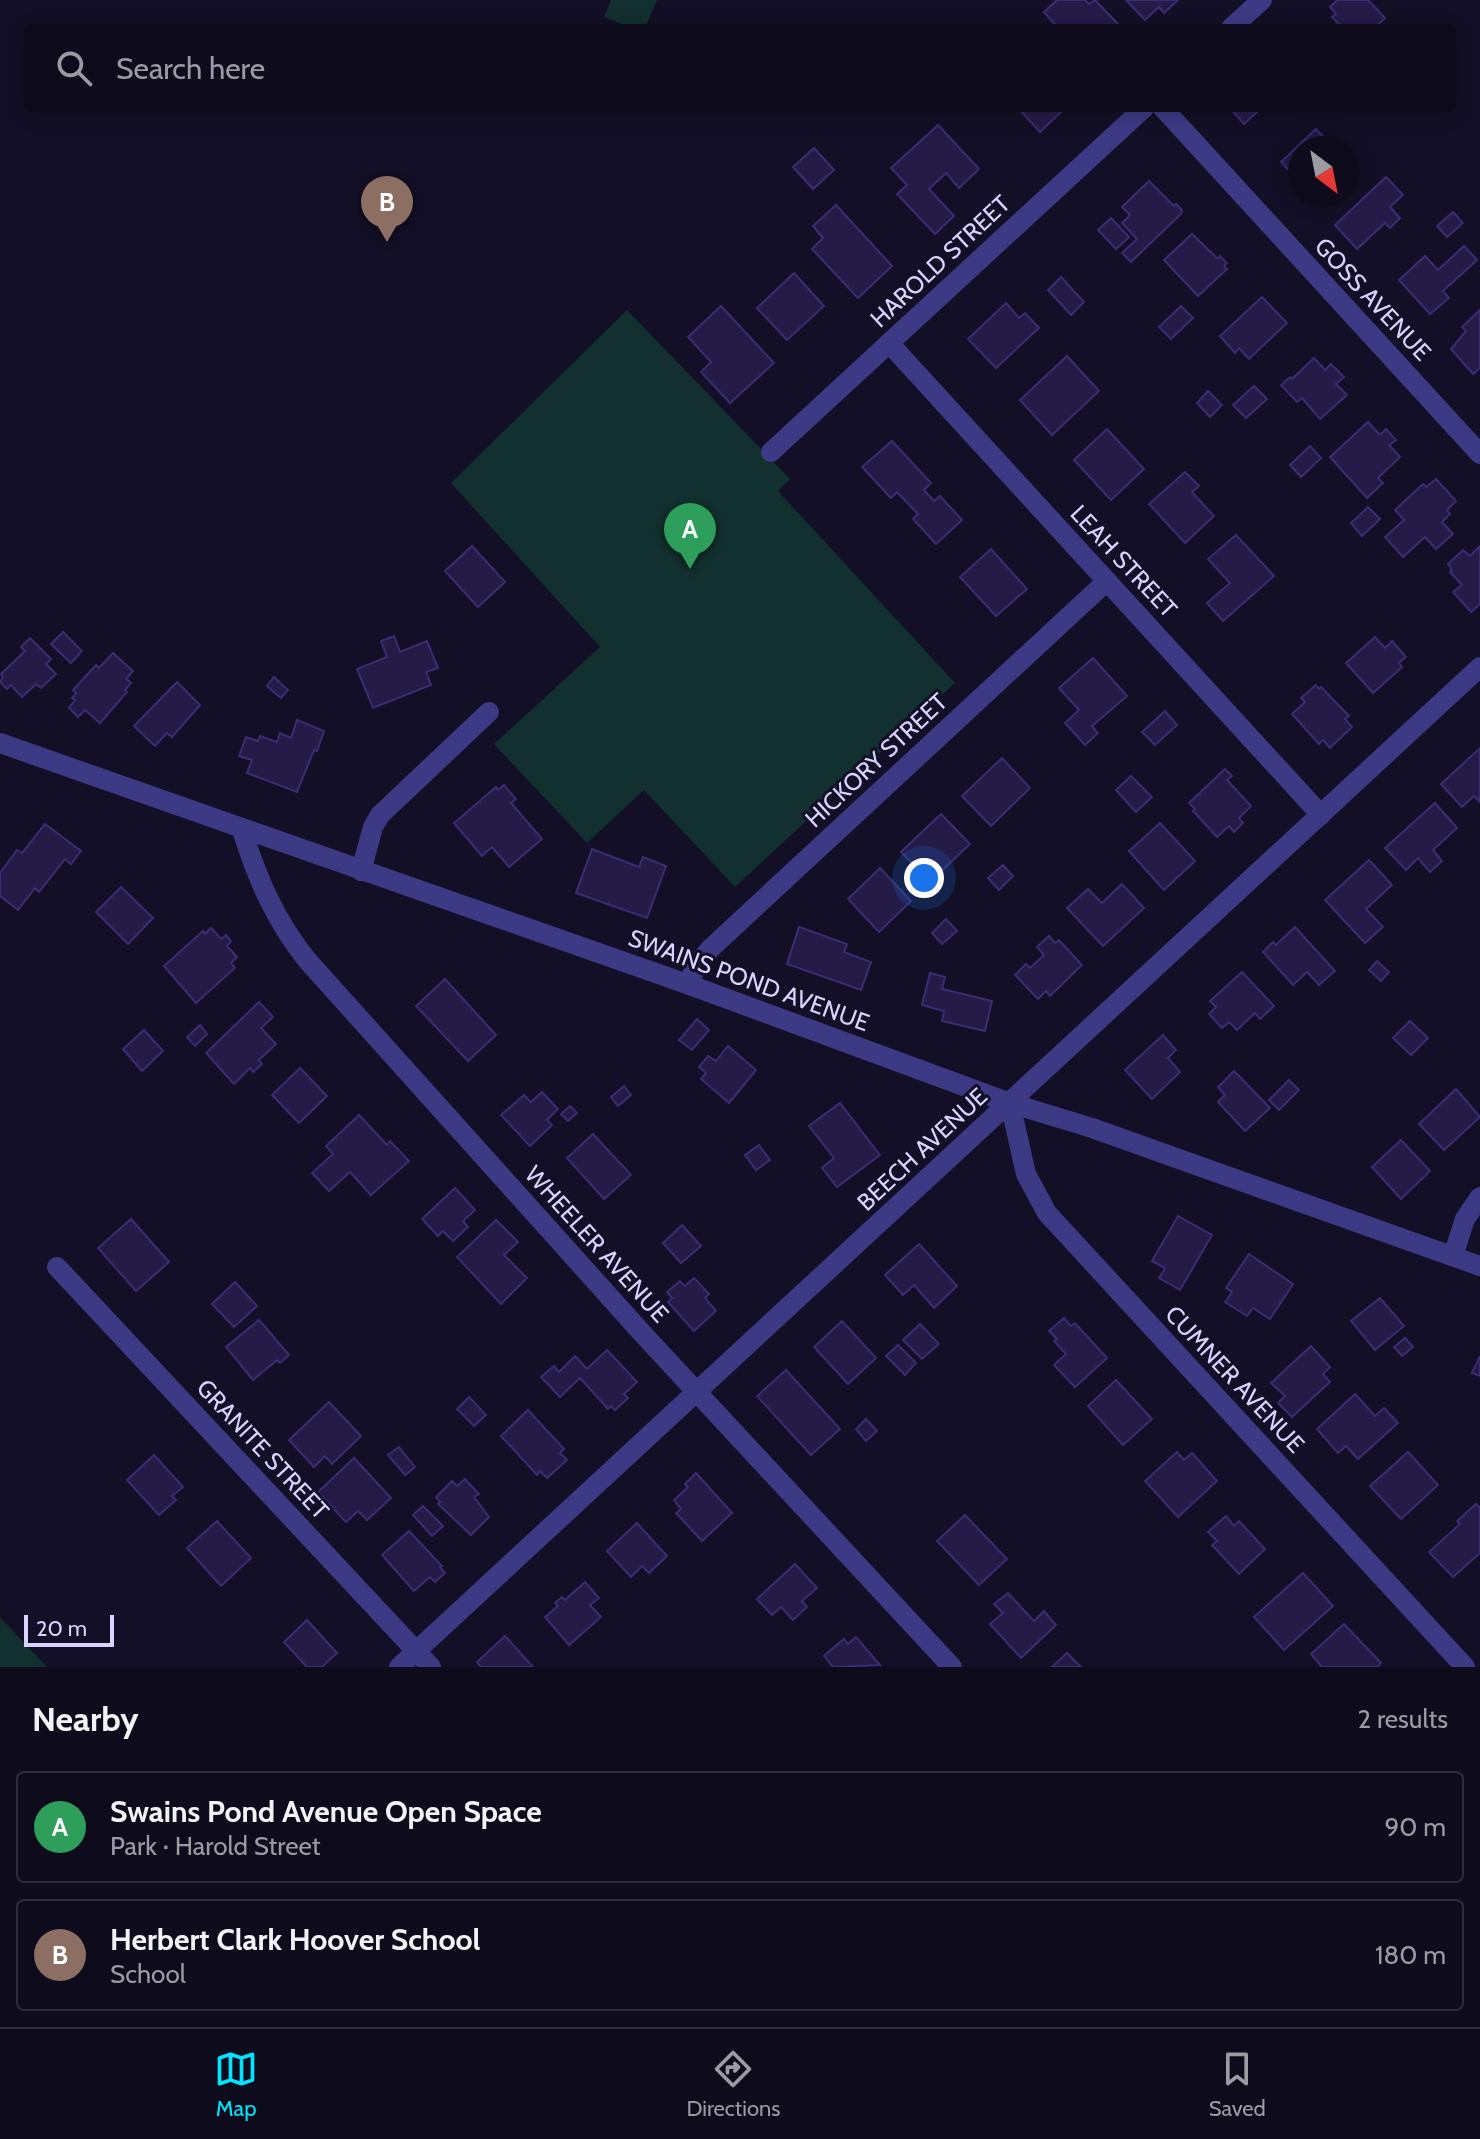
<!DOCTYPE html>
<html lang="en">
<head>
<meta charset="utf-8">
<style>
  body { margin:0; font-family:Cabin,sans-serif; background:#1c1929; color:#f1f3f6 }
  .compass { position:absolute; left:1288px; top:136px; width:72px; height:72px; border-radius:50%; background:#0e0b1c; box-shadow:0 4px 20px #0003; rotate:148deg }
  .scale { position:absolute; left:24px; bottom:20px; width:90px; box-sizing:border-box; padding-left:8px; border:4px solid #d9d4ff; border-top:0; font-size:22px; line-height:28px; white-space:nowrap; color:#d9d4ff; -webkit-text-stroke:6px #130f26; paint-order:stroke }
  .you { position:absolute; left:924px; top:878px; width:28px; height:28px; margin:-20px; border:6px solid #fff; border-radius:50%; background:#1a73e8; box-shadow:0 0 0 12px #1a73e833 }
  .badge { display:grid; place-items:center; width:52px; height:52px; border-radius:50%; background:#00e5ff; color:#fff; font-size:26px; font-weight:700 }
  .pin { position:absolute; translate:-50% -66px; filter:drop-shadow(0 2px 4px #0008) }
  .pin::after { content:''; position:absolute; top:42px; width:28px; height:24px; background:inherit; clip-path:polygon(0 0,100% 0,50% 100%) }
  .list { margin:0; padding:0; list-style:none }
  h2 { display:flex; justify-content:space-between; align-items:center; height:104px; margin:0; padding:0 32px; font-size:34px }
  h2 small { font-size:26px; font-weight:400; color:#9b9ba3 }
  .list li { display:grid; grid-template-columns:52px 1fr auto; gap:24px; align-items:center; box-sizing:border-box; height:112px; margin:0 16px 16px; padding:0 16px; border:2px solid #2e2b3b; border-radius:8px }
  .list b { display:block; font-size:30px; white-space:nowrap }
  .list p { margin:0; font-size:26px; white-space:nowrap; color:#9b9ba3 }
  .list em { font-size:26px; font-style:normal; color:#9b9ba3 }
  .icon { flex:none; width:44px; height:44px; fill:none; stroke:currentColor; stroke-width:2; stroke-linecap:round; stroke-linejoin:round }
  .map { position:relative; flex:none; width:1480px; height:1667px; overflow:hidden }
  .search { position:absolute; background:#0e0b1c; box-shadow:0 4px 20px #0003; left:24px; right:24px; top:24px; height:88px; display:flex; align-items:center; gap:20px; box-sizing:border-box; padding:0 28px; border-radius:8px; color:#9b9ba3; font-size:30px }
  .sheet { height:360px; background:#0e0b1c }
  nav { display:flex; justify-content:space-around; align-items:center; box-sizing:border-box; height:112px; border-top:2px solid #2e2b3b; background:#0e0b1c; font-size:22px; color:#9b9ba3 }
  nav a { display:grid; justify-items:center; gap:4px }
  nav .on { color:#00e5ff }
  .map>svg:first-child { display:block }
  .green { fill:#12302f }
  .building { fill:#241b47; stroke:#3b2d73; stroke-width:2 }
  .lines { fill:none; stroke-linecap:round; stroke-linejoin:round }
  .minor { stroke:#3d3a85; stroke-width:20 }
  .tertiary { stroke:#3d3a85; stroke-width:20 }
  .labels { text-anchor:middle; dominant-baseline:central; stroke-width:6; stroke-linejoin:round; paint-order:stroke }
  .street-label { font-size:24px; fill:#d9d4ff; stroke:#130f26 }
</style>
</head>
<body>
<div class="map">
<svg width="1480" height="1667" viewBox="0 0 1480 1667">
  <rect width="100%" height="100%" fill="#130f26"/>
  <g class="green">
    <polygon points="611,0 657,0 645,28 632,28 604,17"/>
    <polygon points="627,310 790,479 778,491 955,683 735,887 644,790 587,843 494,744 600,647 451,483"/>
    <polygon points="0,1617 47,1667 0,1667"/>
  </g>
  <g class="building">
    <polygon points="1057,0 1085,0 1089,4 1095,0 1118,24 1114,28 1058,28 1044,12"/>
    <polygon points="1126,0 1178,0 1164,13 1159,7 1145,20"/>
    <polygon points="1337,0 1368,0 1385,18 1375,28 1342,28 1332,17 1336,14 1330,7"/>
    <polygon points="1018,108 1065,108 1040,132"/>
    <polygon points="1230,108 1261,108 1244,124"/>
    <polygon points="938,125 979,169 959,188 946,173 929,189 954,216 935,234 897,194 907,185 891,168"/>
    <polygon points="1316,129 1334,148 1300,148 1300,182 1281,162"/>
    <polygon points="814,148 834,170 813,189 793,167"/>
    <polygon points="1386,177 1403,195 1390,207 1400,218 1390,228 1385,223 1357,249 1335,225"/>
    <polygon points="1149,181 1174,206 1176,204 1182,210 1181,214 1131,262 1122,253 1137,239 1122,223 1130,215 1122,207"/>
    <polygon points="836,205 892,266 858,298 812,249 823,238 813,226"/>
    <polygon points="1453,212 1463,223 1447,237 1437,226"/>
    <polygon points="1111,218 1129,237 1116,249 1098,230"/>
    <polygon points="1192,234 1218,259 1220,256 1227,263 1224,266 1227,269 1198,296 1164,260"/>
    <polygon points="1464,246 1477,260 1443,291 1449,298 1430,314 1399,280 1425,256 1438,270"/>
    <polygon points="794,273 824,306 787,340 757,308"/>
    <polygon points="1061,277 1084,302 1071,315 1048,290"/>
    <polygon points="1262,297 1287,323 1249,359 1239,348 1235,353 1220,336"/>
    <polygon points="1006,303 1019,318 1025,313 1039,328 996,368 968,339"/>
    <polygon points="721,306 774,363 730,403 701,372 711,362 688,337"/>
    <polygon points="1181,306 1193,318 1171,339 1159,327"/>
    <polygon points="1480,310 1480,368 1473,374 1451,349 1466,331 1462,327"/>
    <polygon points="1067,356 1099,391 1052,435 1020,400"/>
    <polygon points="1314,358 1325,370 1331,364 1344,377 1336,384 1347,395 1320,419 1302,398 1297,402 1281,385 1290,377 1292,379"/>
    <polygon points="1254,386 1267,399 1246,418 1233,405"/>
    <polygon points="1208,391 1222,405 1210,417 1197,403"/>
    <polygon points="1368,422 1380,435 1386,429 1396,440 1389,445 1400,457 1378,478 1383,483 1367,498 1330,457"/>
    <polygon points="1107,429 1144,469 1111,500 1074,460"/>
    <polygon points="892,441 931,483 924,490 934,501 940,496 962,520 936,544 913,519 918,514 897,492 891,498 862,467"/>
    <polygon points="1310,446 1321,458 1301,477 1290,465"/>
    <polygon points="1185,472 1199,486 1192,492 1214,516 1185,543 1149,504"/>
    <polygon points="1436,479 1456,501 1447,510 1450,514 1442,522 1453,534 1436,549 1425,537 1403,557 1385,537 1404,520 1395,510 1423,484 1426,487"/>
    <polygon points="1368,507 1380,519 1362,536 1351,523"/>
    <polygon points="1236,535 1274,576 1223,621 1207,603 1230,583 1208,559"/>
    <polygon points="472,546 505,582 478,607 445,571"/>
    <polygon points="1480,546 1480,604 1471,612 1453,592 1462,585 1450,572 1452,570 1448,564 1463,550 1470,556"/>
    <polygon points="991,549 1027,589 996,616 960,577"/>
    <polygon points="63,632 82,651 71,663 51,644"/>
    <polygon points="394,636 400,652 427,641 438,668 426,672 431,685 373,708 357,669 387,657 381,641"/>
    <polygon points="1375,637 1385,648 1392,641 1406,657 1399,663 1402,667 1373,693 1346,663"/>
    <polygon points="30,638 51,659 46,664 56,674 41,688 36,684 22,697 11,685 7,689 0,682 3,677 1,674 25,651 21,647"/>
    <polygon points="113,653 133,671 126,679 131,683 125,690 127,692 100,723 85,710 78,717 69,708 75,700 72,698 76,693 73,690 96,665 99,668"/>
    <polygon points="1093,658 1127,696 1092,726 1098,733 1085,745 1065,723 1079,710 1059,688"/>
    <polygon points="274,677 288,690 281,698 267,686"/>
    <polygon points="177,682 200,705 172,737 167,733 155,746 134,726"/>
    <polygon points="1316,685 1319,689 1321,687 1349,716 1345,719 1352,727 1330,748 1323,740 1319,744 1292,714 1305,702 1301,698"/>
    <polygon points="1165,711 1177,725 1155,745 1142,732"/>
    <polygon points="297,720 324,731 317,751 314,750 297,792 247,773 252,760 239,756 246,737 258,741 260,736 277,742 280,733 291,738"/>
    <polygon points="1480,748 1480,802 1474,796 1462,807 1441,784"/>
    <polygon points="1002,758 1030,788 991,826 962,796"/>
    <polygon points="1225,769 1232,776 1227,780 1251,806 1239,818 1243,823 1234,832 1229,826 1217,837 1193,811 1195,809 1189,803"/>
    <polygon points="1131,776 1152,797 1136,812 1116,790"/>
    <polygon points="504,785 516,799 511,803 542,839 509,867 492,847 482,856 454,823 496,787 498,790"/>
    <polygon points="1435,803 1457,828 1433,850 1442,861 1430,872 1418,858 1406,870 1385,848"/>
    <polygon points="941,814 970,844 930,882 901,852"/>
    <polygon points="1160,823 1195,861 1164,890 1129,851"/>
    <polygon points="45,824 81,851 71,864 65,859 39,892 35,888 18,910 0,896 0,873 17,850 22,853"/>
    <polygon points="592,849 639,867 643,857 666,866 647,918 576,893"/>
    <polygon points="1369,860 1392,885 1366,909 1383,927 1365,943 1325,900"/>
    <polygon points="1003,865 1013,876 999,890 988,878"/>
    <polygon points="880,868 911,901 879,932 848,899"/>
    <polygon points="1122,884 1144,908 1103,946 1067,908 1088,889 1102,903"/>
    <polygon points="121,887 153,918 128,944 96,912"/>
    <polygon points="946,919 957,931 942,944 932,933"/>
    <polygon points="799,927 847,944 844,952 871,962 861,990 787,964"/>
    <polygon points="1295,927 1335,971 1319,985 1307,972 1293,985 1263,952 1273,942 1276,945"/>
    <polygon points="211,928 221,939 226,935 231,941 227,946 237,957 231,963 235,968 196,1003 164,966 203,931 205,934"/>
    <polygon points="1049,936 1055,943 1059,940 1082,965 1050,996 1046,991 1038,999 1015,975 1026,964 1030,968 1044,955 1037,947"/>
    <polygon points="1377,961 1389,972 1381,981 1369,970"/>
    <polygon points="1242,972 1274,1006 1260,1019 1255,1013 1237,1030 1229,1022 1222,1028 1209,1014 1216,1007 1210,1001"/>
    <polygon points="930,973 945,977 942,989 992,1001 985,1031 942,1021 944,1011 922,1005"/>
    <polygon points="445,979 496,1035 468,1061 416,1006"/>
    <polygon points="259,1002 273,1017 261,1028 276,1044 259,1060 262,1064 253,1072 250,1068 234,1084 206,1053"/>
    <polygon points="697,1019 709,1030 692,1050 679,1040"/>
    <polygon points="1410,1021 1428,1038 1411,1055 1393,1038"/>
    <polygon points="200,1025 207,1034 195,1046 187,1037"/>
    <polygon points="144,1030 163,1051 142,1071 123,1049"/>
    <polygon points="1163,1035 1176,1050 1168,1058 1180,1072 1152,1099 1125,1070"/>
    <polygon points="728,1046 756,1070 729,1103 701,1079 706,1073 699,1067 708,1056 716,1061"/>
    <polygon points="300,1068 327,1096 299,1123 272,1095"/>
    <polygon points="1234,1071 1270,1108 1245,1131 1218,1102 1225,1095 1218,1087"/>
    <polygon points="1289,1080 1299,1090 1279,1110 1269,1100"/>
    <polygon points="624,1086 631,1095 618,1106 611,1097"/>
    <polygon points="1456,1089 1480,1117 1444,1150 1419,1124"/>
    <polygon points="542,1092 558,1109 547,1120 552,1125 530,1146 501,1115 524,1095 531,1102"/>
    <polygon points="840,1103 880,1155 837,1187 822,1168 834,1158 809,1126"/>
    <polygon points="570,1106 577,1113 568,1121 561,1114"/>
    <polygon points="359,1115 387,1145 390,1141 409,1161 371,1195 350,1172 329,1191 312,1173 333,1154 326,1146"/>
    <polygon points="593,1134 631,1175 604,1199 567,1158"/>
    <polygon points="1401,1140 1430,1171 1401,1199 1372,1167"/>
    <polygon points="759,1145 770,1160 756,1170 745,1155"/>
    <polygon points="455,1188 475,1210 463,1221 468,1227 453,1241 443,1231 438,1236 422,1219"/>
    <polygon points="1178,1216 1212,1235 1180,1290 1159,1278 1165,1268 1152,1261"/>
    <polygon points="131,1219 169,1262 136,1291 98,1248"/>
    <polygon points="496,1220 518,1242 504,1255 527,1278 501,1304 457,1257"/>
    <polygon points="682,1225 701,1246 681,1263 663,1243"/>
    <polygon points="919,1244 957,1286 934,1308 914,1285 903,1295 885,1275"/>
    <polygon points="1249,1254 1293,1284 1270,1319 1253,1308 1247,1316 1225,1302 1232,1292 1226,1288"/>
    <polygon points="694,1278 709,1294 705,1298 716,1311 694,1331 668,1302 672,1298 667,1292 680,1281 685,1286"/>
    <polygon points="235,1282 257,1306 234,1327 212,1304"/>
    <polygon points="1380,1298 1404,1326 1375,1350 1351,1321"/>
    <polygon points="1064,1318 1071,1326 1075,1323 1107,1358 1075,1387 1054,1365 1066,1354 1054,1341 1057,1339 1049,1331"/>
    <polygon points="259,1320 289,1355 280,1363 277,1360 253,1380 226,1347"/>
    <polygon points="842,1321 876,1358 848,1384 814,1347"/>
    <polygon points="920,1324 939,1344 922,1359 903,1340"/>
    <polygon points="1405,1338 1413,1347 1402,1356 1394,1347"/>
    <polygon points="898,1345 916,1363 905,1375 886,1356"/>
    <polygon points="1311,1346 1330,1367 1323,1374 1330,1382 1292,1417 1278,1403 1285,1396 1271,1383"/>
    <polygon points="607,1350 637,1382 624,1394 628,1398 615,1410 611,1406 608,1409 580,1378 560,1397 541,1377 554,1366 559,1372 575,1356 587,1369"/>
    <polygon points="1480,1356 1480,1376 1472,1373"/>
    <polygon points="786,1370 840,1429 811,1455 757,1396"/>
    <polygon points="1116,1380 1152,1419 1123,1445 1088,1406"/>
    <polygon points="1355,1394 1375,1416 1384,1408 1398,1423 1358,1459 1346,1446 1338,1453 1317,1429"/>
    <polygon points="469,1397 486,1415 474,1426 457,1409"/>
    <polygon points="329,1402 361,1436 332,1464 325,1456 314,1467 289,1440"/>
    <polygon points="528,1410 564,1449 560,1453 567,1460 547,1478 540,1471 537,1475 501,1436"/>
    <polygon points="866,1419 877,1431 866,1441 856,1429"/>
    <polygon points="399,1447 415,1467 405,1475 388,1455"/>
    <polygon points="1177,1452 1184,1460 1192,1453 1217,1481 1178,1517 1145,1481"/>
    <polygon points="1408,1452 1438,1485 1401,1519 1370,1486"/>
    <polygon points="154,1455 183,1487 172,1496 176,1500 159,1515 127,1480"/>
    <polygon points="354,1458 391,1498 367,1520 358,1511 346,1522 318,1492"/>
    <polygon points="696,1473 732,1513 702,1541 676,1513 681,1509 674,1500 688,1487 685,1484"/>
    <polygon points="465,1479 479,1494 474,1497 489,1517 471,1535 438,1504 440,1502 436,1497 452,1481 457,1486"/>
    <polygon points="1476,1504 1480,1508 1480,1553 1453,1577 1429,1552 1460,1524 1457,1521"/>
    <polygon points="423,1506 443,1526 432,1536 413,1515"/>
    <polygon points="965,1515 1007,1559 979,1585 937,1541"/>
    <polygon points="1226,1516 1234,1526 1239,1521 1265,1549 1239,1574 1212,1545 1217,1541 1208,1532"/>
    <polygon points="217,1521 251,1558 221,1586 187,1548"/>
    <polygon points="637,1523 667,1556 649,1573 642,1566 631,1577 607,1551"/>
    <polygon points="409,1531 442,1566 440,1567 445,1573 435,1582 430,1577 414,1591 382,1555"/>
    <polygon points="795,1564 817,1588 802,1601 807,1607 793,1620 781,1607 772,1615 757,1599"/>
    <polygon points="1303,1573 1333,1606 1284,1650 1254,1617"/>
    <polygon points="585,1582 599,1598 590,1605 601,1617 569,1645 545,1617 558,1606 555,1603 562,1597 565,1600"/>
    <polygon points="1008,1593 1034,1621 1044,1611 1056,1625 1021,1658 990,1624 1003,1613 994,1604"/>
    <polygon points="307,1620 337,1653 322,1667 307,1667 284,1642"/>
    <polygon points="1344,1624 1381,1663 1377,1667 1322,1667 1311,1654"/>
    <polygon points="505,1636 533,1667 481,1667 477,1662"/>
    <polygon points="856,1637 880,1665 833,1667 824,1656 844,1639 848,1644"/>
    <polygon points="1067,1653 1081,1667 1052,1667"/>
  </g>
  <g class="lines">
    <g class="minor">
      <polyline points="1231,28 1262,0"/>
      <polyline points="1163,108 1480,454"/>
      <polyline points="889,343 1321,815"/>
      <polyline points="771,452 1144,108"/>
      <path d="M242,830C257,878 275,920 307,960L642,1333L952,1667"/>
      <polyline points="361,871 373,827 380,815 489,712"/>
      <polyline points="687,984 700,961 711,948 1107,581"/>
      <polyline points="1010,1103 1026,1174 1047,1213 1465,1667"/>
      <polyline points="1453,1256 1465,1219 1480,1197"/>
      <polyline points="57,1267 431,1667"/>
      <polyline points="399,1667 1480,667"/>
    </g>
    <polyline class="tertiary" points="0,743 687,984 1010,1103 1092,1128 1480,1266"/>
  </g>
  <g class="labels">
    <g class="street-label">
      <text transform="translate(940 261) rotate(-43)">HAROLD STREET</text>
      <text transform="translate(1373 299) rotate(47)">GOSS AVENUE</text>
      <text transform="translate(1124 561) rotate(47)">LEAH STREET</text>
      <text transform="translate(876 760) rotate(-43)">HICKORY STREET</text>
      <text transform="translate(749 980) rotate(20)">SWAINS POND AVENUE</text>
      <text transform="translate(922 1149) rotate(-43)">BEECH AVENUE</text>
      <text transform="translate(597 1244) rotate(48)">WHEELER AVENUE</text>
      <text transform="translate(1235 1379) rotate(47)">CUMNER AVENUE</text>
      <text transform="translate(263 1449) rotate(47)">GRANITE STREET</text>
    </g>
  </g>
</svg>
<svg class="compass" viewBox="-18 -18 36 36"><path d="M0-13l5 13h-10z" fill="#e53935"/><path d="M0 13l5-13h-10z" fill="#9b9ba3"/></svg>
<div class="scale">20 m</div>
<div class="you"></div>
<div class="pin badge" style="left:690px;top:569px;background:#2e9e5b">A</div>
<div class="pin badge" style="left:387px;top:242px;background:#8d6e63">B</div>
<div class="search"><svg class="icon" aria-label="search" viewBox="0 0 24 24"><circle cx="10" cy="10" r="6"/><path d="M15 15l6 6"/></svg>Search here</div>
</div>
<section class="sheet">
<h2>Nearby<small>2 results</small></h2>
<ul class="list">
<li><span class="badge" style="background:#2e9e5b">A</span><div><b>Swains Pond Avenue Open Space</b><p>Park · Harold Street</p></div><em>90 m</em></li>
<li><span class="badge" style="background:#8d6e63">B</span><div><b>Herbert Clark Hoover School</b><p>School</p></div><em>180 m</em></li>
</ul>
</section>
<nav>
<a class="on"><svg class="icon" aria-label="map" viewBox="0 0 24 24"><path d="M3 6l6-2 6 2 6-2v14l-6 2-6-2-6 2zM9 4v14M15 6v14"/></svg>Map</a>
<a><svg class="icon" aria-label="directions" viewBox="0 0 24 24"><path d="M12 3l9 9-9 9-9-9zM9 14v-3h6M13 9l2 2-2 2"/></svg>Directions</a>
<a><svg class="icon" aria-label="saved" viewBox="0 0 24 24"><path d="M7 4h10v16l-5-4-5 4z"/></svg>Saved</a>
</nav>
</body>
</html>
